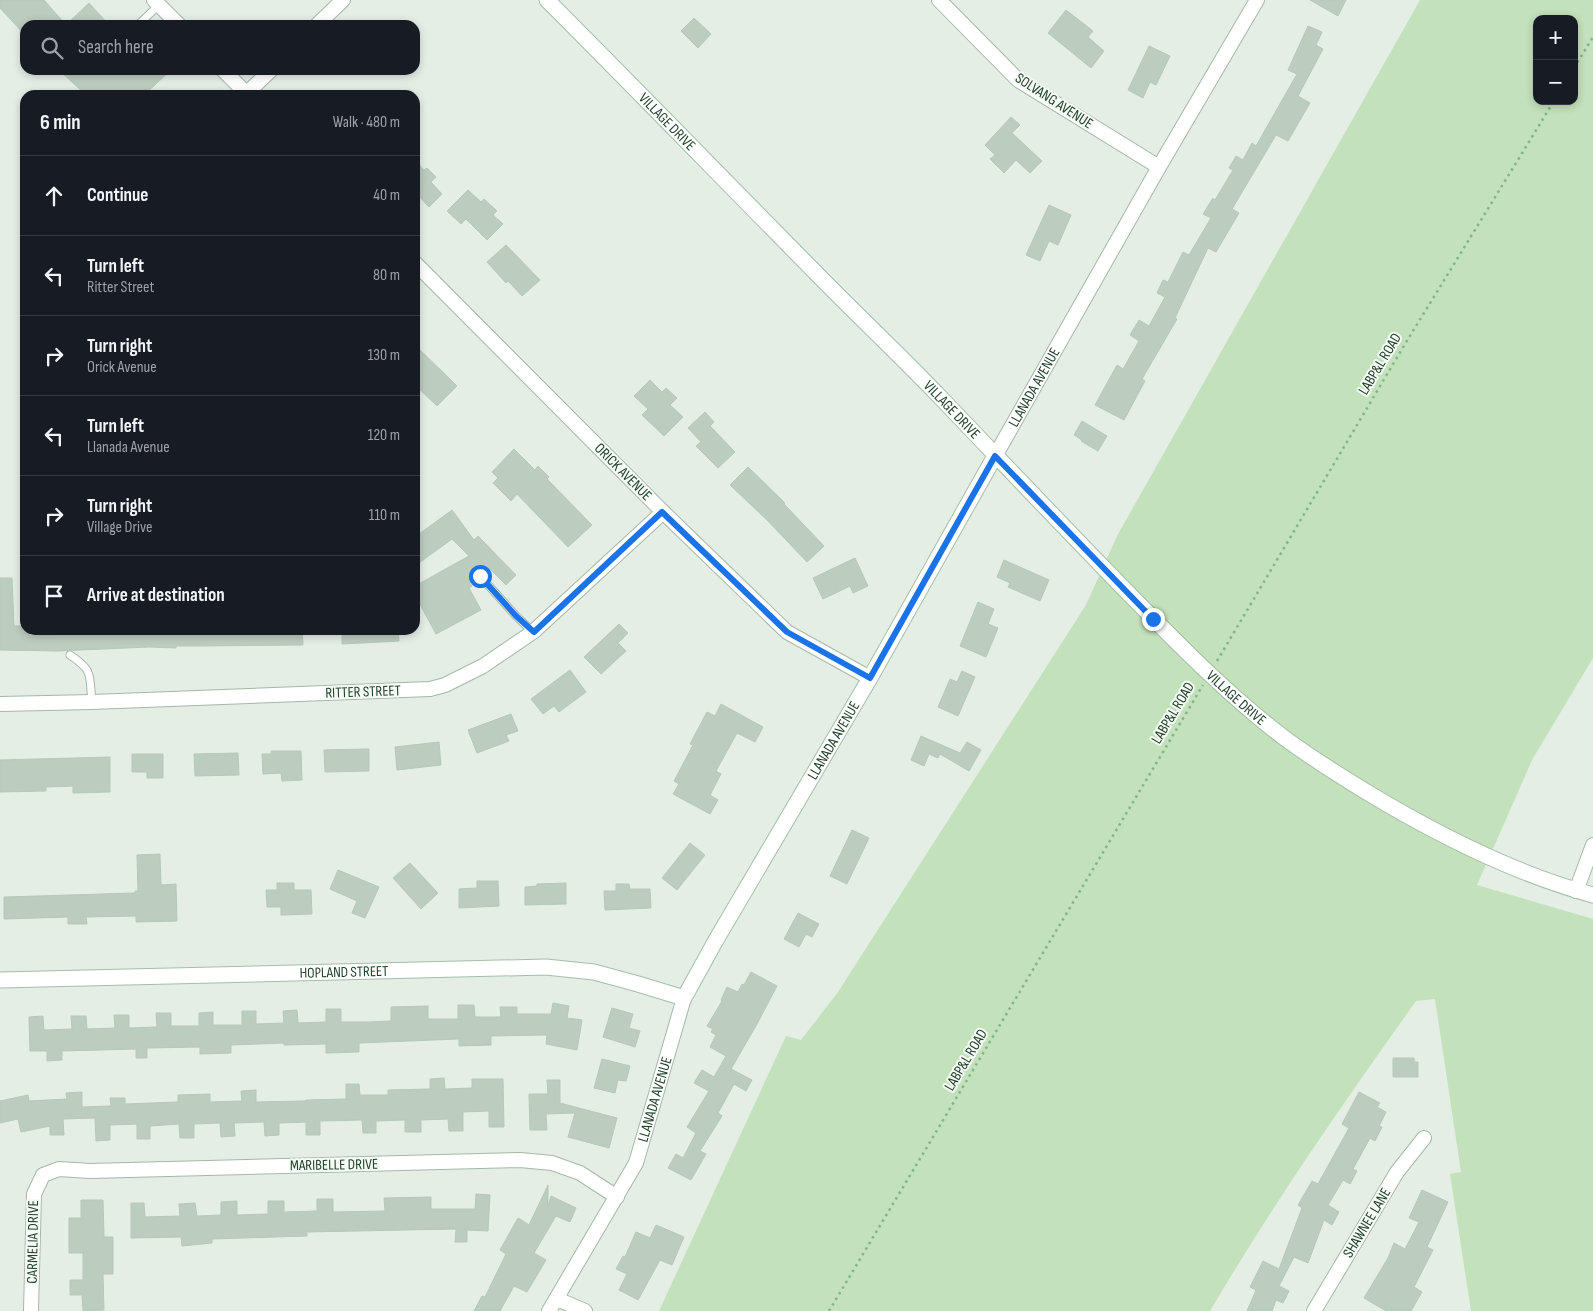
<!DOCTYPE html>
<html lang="en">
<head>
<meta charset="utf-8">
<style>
  body { margin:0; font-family:"Sofia Sans Condensed",sans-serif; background:#20242c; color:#f1f3f6 }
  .controls { position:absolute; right:15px; top:15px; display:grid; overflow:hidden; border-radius:10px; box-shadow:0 2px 8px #0003 }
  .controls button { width:45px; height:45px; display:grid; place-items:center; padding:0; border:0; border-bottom:1px solid #363941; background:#171b24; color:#f1f3f6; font:25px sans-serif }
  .stop { position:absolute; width:15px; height:15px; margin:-11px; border:4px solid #1a73e8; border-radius:50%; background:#fff }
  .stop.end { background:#1a73e8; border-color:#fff; box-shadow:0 1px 5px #0008 }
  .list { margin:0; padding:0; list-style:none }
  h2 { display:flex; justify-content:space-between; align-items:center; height:65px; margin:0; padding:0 20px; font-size:21px }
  h2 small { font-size:16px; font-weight:400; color:#9ea1a6 }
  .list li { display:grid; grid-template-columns:32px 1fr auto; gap:15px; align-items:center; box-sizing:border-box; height:80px; padding:0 20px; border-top:1px solid #363941 }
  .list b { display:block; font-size:19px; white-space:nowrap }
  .list p { margin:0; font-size:16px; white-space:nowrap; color:#9ea1a6 }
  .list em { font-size:16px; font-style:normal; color:#9ea1a6 }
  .icon { flex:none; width:28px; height:28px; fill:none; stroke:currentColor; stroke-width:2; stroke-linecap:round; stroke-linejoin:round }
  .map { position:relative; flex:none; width:1593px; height:1311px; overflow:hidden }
  .search { position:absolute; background:#171b24; box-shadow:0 2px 8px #0003; left:20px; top:20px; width:400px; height:55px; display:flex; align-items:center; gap:12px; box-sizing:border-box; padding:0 18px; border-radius:15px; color:#9ea1a6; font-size:19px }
  .panel { position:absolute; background:#171b24; box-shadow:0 2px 8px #0003; left:20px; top:90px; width:400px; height:545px; border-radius:15px }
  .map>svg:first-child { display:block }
  .green { fill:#c3e1bb; fill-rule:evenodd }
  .building { fill:#bcccbe; stroke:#b5c9b8 }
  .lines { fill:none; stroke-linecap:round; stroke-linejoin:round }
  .lane-casing { stroke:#a6b7a9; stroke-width:9 }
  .street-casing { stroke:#a6b7a9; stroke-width:16 }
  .secondary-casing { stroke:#a4bea9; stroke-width:17 }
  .path { stroke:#82b48d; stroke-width:2.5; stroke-dasharray:2.5 4; stroke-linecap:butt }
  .lane { stroke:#fff; stroke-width:7 }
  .street { stroke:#fff; stroke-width:14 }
  .secondary { stroke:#fff; stroke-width:15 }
  .route { stroke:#1a73e8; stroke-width:6 }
  .labels { text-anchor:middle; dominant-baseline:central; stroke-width:4; stroke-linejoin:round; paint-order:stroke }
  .street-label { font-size:15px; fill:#21412a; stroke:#f5faf5 }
</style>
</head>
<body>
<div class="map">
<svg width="1593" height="1311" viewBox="0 0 1593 1311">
  <rect width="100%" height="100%" fill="#e4eee5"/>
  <path class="green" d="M1420,0H1593V658L1532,760L1477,885L1593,919V1311H1471L1450,1174L1461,1172L1435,999L1416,1001C1344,1102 1273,1204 1210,1311H659L786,1036L801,1040L838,992L1086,605L1117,536ZM1537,19H1574V101H1537Z"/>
  <g class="building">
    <polygon points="0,0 44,0 66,25 89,3 109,25 25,25 25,35 0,8"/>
    <polygon points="1310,0 1346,0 1338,16"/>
    <polygon points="1066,10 1093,31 1088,37 1104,51 1091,68 1048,33"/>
    <polygon points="694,18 711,34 698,48 681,31"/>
    <polygon points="1308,26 1322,32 1316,45 1323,49 1298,96 1310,103 1288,141 1276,135 1232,209 1239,213 1216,252 1208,248 1175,318 1177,319 1142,379 1145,381 1124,420 1095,405 1117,365 1123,369 1139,341 1130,335 1139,320 1149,326 1165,297 1157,293 1163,280 1168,282 1183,252 1189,255 1211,218 1203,214 1213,198 1215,200 1233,170 1229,168 1236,156 1243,160 1252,143 1256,146 1297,74 1288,70"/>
    <polygon points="1149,46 1170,56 1156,85 1150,82 1143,98 1128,90"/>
    <polygon points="59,70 171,70 144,95 86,95"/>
    <polygon points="1011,117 1020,125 1012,133 1042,161 1030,173 1016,160 1004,173 990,159 995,155 985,145"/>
    <polygon points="415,160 424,170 427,168 436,177 431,182 442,194 429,207 415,192"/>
    <polygon points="468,190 481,202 484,199 497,211 493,215 503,224 487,240 466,219 461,224 447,211"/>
    <polygon points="1049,205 1071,215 1058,245 1049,241 1040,261 1026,255"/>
    <polygon points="506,245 540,280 522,296 508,281 506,283 487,262"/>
    <polygon points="415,345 457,386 437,406 415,385"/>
    <polygon points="650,380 662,392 666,388 677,398 670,405 683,417 664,436 642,415 648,409 634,396"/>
    <polygon points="705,412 714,422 710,426 735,452 718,468 696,446 701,442 688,428"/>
    <polygon points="1082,421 1107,436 1098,451 1081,441 1082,440 1074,435"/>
    <polygon points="514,449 535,470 538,466 549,477 547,479 592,525 568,547 517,494 511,501 493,483 498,478 492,472"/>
    <polygon points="748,467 785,503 784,504 824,546 807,562 768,521 730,485"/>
    <polygon points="452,510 474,540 478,536 516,575 506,585 488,567 483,572 477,572 475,575 475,578 470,583 472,586 469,588 481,610 436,634 415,595 415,586 469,556 452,539 415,566 415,537"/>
    <polygon points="855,558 868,586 853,593 850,586 823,599 813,578"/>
    <polygon points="1004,560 1049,580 1040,601 1008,587 1010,583 997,577"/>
    <polygon points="0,578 12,578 14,626 25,626 25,630 29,630 30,636 53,635 53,630 91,630 91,633 120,633 120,630 157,630 157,633 185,633 185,630 302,630 303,645 201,646 176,646 176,648 149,647 57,651 0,650"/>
    <polygon points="978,602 994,609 988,624 998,628 986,657 960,646"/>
    <polygon points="619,624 628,633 618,643 626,651 601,674 584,657"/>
    <polygon points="342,630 398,630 399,641 342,644"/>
    <polygon points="570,670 586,692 559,712 554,706 543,714 531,699"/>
    <polygon points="962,671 975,677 958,716 938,707 950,679 957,682"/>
    <polygon points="721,704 763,727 755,742 737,733 716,771 721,774 710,795 718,800 710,814 673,794 679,784 674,781 693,745 690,744 707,712 715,716"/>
    <polygon points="511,714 518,731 506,735 509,741 477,753 468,730"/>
    <polygon points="921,736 960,753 967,742 981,750 969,771 940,754 938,758 929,754 924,766 911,760"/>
    <polygon points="439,742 441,765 397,770 395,747"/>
    <polygon points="369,749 369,771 325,772 324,750"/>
    <polygon points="271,751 301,751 302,780 282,781 281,773 263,774 262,754 271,754"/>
    <polygon points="238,753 239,775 195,776 194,754"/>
    <polygon points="132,754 163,754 163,778 147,778 147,772 132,772"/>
    <polygon points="110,757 110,792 73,793 73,786 46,787 46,791 0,792 0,760"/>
    <polygon points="852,830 869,838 847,884 830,876"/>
    <polygon points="690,843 705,855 677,890 662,878"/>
    <polygon points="160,854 161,885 176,884 177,921 136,922 136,916 86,917 87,924 68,924 68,917 4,919 4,897 135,893 135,891 138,891 137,855"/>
    <polygon points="410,863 438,893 421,909 393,878"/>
    <polygon points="338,870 379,887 365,918 352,913 357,901 330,889"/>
    <polygon points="477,881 498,881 499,906 459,908 459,889 477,888"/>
    <polygon points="277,883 294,883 294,890 311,890 312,914 281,915 281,907 267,907 266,890 277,890"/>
    <polygon points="566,883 566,904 525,905 525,887 537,886 537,884"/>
    <polygon points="616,884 629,884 630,889 650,889 651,908 605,910 604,891 616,891"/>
    <polygon points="798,913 819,924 812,937 806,934 799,947 784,939"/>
    <polygon points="751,972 777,986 757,1024 731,1069 752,1080 746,1091 734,1084 718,1113 722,1116 700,1151 706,1154 691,1180 668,1168 676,1154 683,1158 696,1133 687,1127 709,1091 694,1083 702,1070 714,1077 726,1056 710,1047 716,1035 711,1032 713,1029 707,1026 722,1001 721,1000 727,987 738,992 742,984 744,985"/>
    <polygon points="553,1003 569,1006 567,1018 582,1020 577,1050 546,1044 547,1035 491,1036 491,1045 459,1046 459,1039 359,1043 359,1052 326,1053 326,1044 284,1045 284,1043 231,1045 231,1053 200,1054 200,1047 147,1048 147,1058 136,1058 136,1049 62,1051 62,1060 47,1061 47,1051 30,1051 29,1017 43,1016 44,1030 72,1029 71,1016 86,1016 87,1029 115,1028 114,1015 129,1015 129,1028 157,1027 156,1013 171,1013 171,1026 199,1026 199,1013 213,1012 213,1025 242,1025 242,1011 256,1011 256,1024 284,1023 283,1011 297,1010 298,1023 326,1022 326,1009 341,1009 341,1022 369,1022 391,1021 391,1007 428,1006 428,1019 458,1019 458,1005 474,1005 475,1017 501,1017 500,1007 517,1007 517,1014 551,1014"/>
    <polygon points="612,1008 633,1014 629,1028 640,1031 635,1047 603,1037"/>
    <polygon points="1393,1058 1414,1058 1414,1062 1418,1062 1418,1077 1393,1077"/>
    <polygon points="602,1059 630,1066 626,1081 618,1080 615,1093 594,1088"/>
    <polygon points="444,1078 445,1089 472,1088 472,1079 503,1079 504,1127 489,1127 489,1111 463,1112 463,1131 449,1131 448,1119 421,1120 421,1132 405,1132 405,1120 376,1121 376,1133 363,1133 362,1120 320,1121 320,1135 306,1135 306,1122 279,1123 279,1135 265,1136 264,1122 234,1123 235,1136 221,1137 220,1123 194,1124 194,1138 180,1138 179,1124 150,1126 150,1139 137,1139 137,1124 110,1125 110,1140 96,1141 95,1118 63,1119 64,1135 50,1135 50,1126 21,1132 18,1119 0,1123 0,1101 28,1095 29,1101 67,1099 66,1093 82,1092 82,1107 111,1106 110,1098 125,1098 125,1104 178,1102 178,1095 210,1094 210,1102 242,1101 241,1091 256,1090 256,1102 306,1101 306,1100 346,1099 346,1084 359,1084 360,1095 388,1095 388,1090 430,1089 430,1079"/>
    <polygon points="547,1080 560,1080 560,1103 617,1118 609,1148 568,1137 575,1113 546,1114 547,1130 530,1130 529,1094 548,1094"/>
    <polygon points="1359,1092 1380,1103 1377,1107 1386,1112 1379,1126 1382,1127 1375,1141 1370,1138 1353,1169 1357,1171 1350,1184 1343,1180 1328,1205 1339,1212 1332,1225 1324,1220 1308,1263 1294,1257 1279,1286 1289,1291 1283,1303 1276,1300 1272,1311 1247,1311 1256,1290 1250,1287 1263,1261 1279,1269 1302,1208 1298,1205 1312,1181 1318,1184 1349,1128 1342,1124"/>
    <polygon points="548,1185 548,1207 551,1196 576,1208 570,1222 556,1216 534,1253 546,1260 527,1292 514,1286 500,1311 474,1311 482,1296 485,1297 506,1254 500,1250 518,1218 529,1225"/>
    <polygon points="1422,1190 1448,1202 1427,1247 1433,1250 1414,1287 1422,1292 1411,1311 1386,1311 1364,1298 1388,1258 1394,1243 1405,1249 1419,1222 1409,1218"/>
    <polygon points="476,1194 490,1195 488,1231 467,1230 467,1242 455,1242 456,1229 307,1232 307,1236 212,1239 212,1243 182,1246 181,1237 131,1238 131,1203 144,1203 145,1217 180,1216 179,1204 195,1203 197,1216 221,1215 221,1202 237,1201 237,1215 268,1214 268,1201 284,1201 284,1212 317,1211 317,1199 333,1199 333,1212 385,1211 384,1198 431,1197 431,1209 475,1209"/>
    <polygon points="81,1200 103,1200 104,1237 113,1237 113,1274 103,1274 104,1310 83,1311 82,1295 70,1295 70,1280 83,1280 83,1253 69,1253 69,1218 81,1218"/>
    <polygon points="656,1225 684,1237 672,1265 660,1260 638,1300 619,1290 627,1274 616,1269 623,1256 625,1257 636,1232 650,1238"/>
  </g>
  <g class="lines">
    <defs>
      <g id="lane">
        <polyline points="138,25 159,5"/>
        <polyline points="480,576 516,616 533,632"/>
        <path d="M70,655C94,671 89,675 92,702"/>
      </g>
      <g id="street">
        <polyline points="154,0 179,25"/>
        <polyline points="939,0 1018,80 1159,167"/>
        <polyline points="317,25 343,0"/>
        <polyline points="223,70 248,95"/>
        <polyline points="245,95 271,70"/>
        <polyline points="415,263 663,512 787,632 870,678"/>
        <path id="s1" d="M995,456L1159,167L1257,0"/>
        <polyline points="0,704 92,702 430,689 445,685 483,666 533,632 663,512"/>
        <polyline points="1576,891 1593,845"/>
        <polyline points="557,1299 585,1311"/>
        <polyline points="31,1311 34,1194 43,1175 59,1169 90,1171 520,1160 552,1163 580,1173 617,1197"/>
        <path id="s2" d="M549,1311L636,1163L684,998"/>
        <polyline points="1314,1311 1397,1172 1424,1138"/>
      </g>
      <g id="secondary">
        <path id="s3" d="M547,0C638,91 727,183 817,274C858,316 900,355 941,398C1007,467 1072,536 1139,604C1185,651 1231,697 1283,737C1309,756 1337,774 1365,791C1436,834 1512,873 1593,895"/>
        <path id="s4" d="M0,980L546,967L594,972L638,984L684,998L716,940L870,678L995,456"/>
      </g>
    </defs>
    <use href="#lane" class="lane-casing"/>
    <use href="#street" class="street-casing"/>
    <use href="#secondary" class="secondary-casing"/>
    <g class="path">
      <polyline points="1574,68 1593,37"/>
      <polyline points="1217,661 1405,344 1554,101"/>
      <polyline points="829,1311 1203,685"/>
    </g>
    <use href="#lane" class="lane"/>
    <use href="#street" class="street"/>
    <use href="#secondary" class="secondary"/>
  </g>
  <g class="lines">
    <polyline class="route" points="480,576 516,616 534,632 662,512 787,632 870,678 995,456 1153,619"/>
  </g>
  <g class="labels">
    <g class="street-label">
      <text transform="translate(1054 101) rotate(33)">SOLVANG AVENUE</text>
      <text stroke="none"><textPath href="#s3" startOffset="171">VILLAGE DRIVE</textPath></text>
      <text transform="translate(1380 364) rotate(-59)">LABP&amp;L ROAD</text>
      <text stroke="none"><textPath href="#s1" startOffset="79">LLANADA AVENUE</textPath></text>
      <text stroke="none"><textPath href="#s3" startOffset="576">VILLAGE DRIVE</textPath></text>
      <text transform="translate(623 472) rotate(45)">ORICK AVENUE</text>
      <text transform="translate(363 692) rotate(-2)">RITTER STREET</text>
      <text stroke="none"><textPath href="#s3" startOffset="981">VILLAGE DRIVE</textPath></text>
      <text transform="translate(1173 713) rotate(-59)">LABP&amp;L ROAD</text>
      <text stroke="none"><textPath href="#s4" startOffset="986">LLANADA AVENUE</textPath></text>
      <text stroke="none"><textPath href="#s4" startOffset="344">HOPLAND STREET</textPath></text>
      <text transform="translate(966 1060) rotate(-59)">LABP&amp;L ROAD</text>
      <text stroke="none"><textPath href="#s2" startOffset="238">LLANADA AVENUE</textPath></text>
      <text transform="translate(334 1165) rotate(-1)">MARIBELLE DRIVE</text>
      <text transform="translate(1367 1223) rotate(-59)">SHAWNEE LANE</text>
      <text transform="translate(33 1242) rotate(-89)">CARMELIA DRIVE</text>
    </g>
  </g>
</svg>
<div class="controls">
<button>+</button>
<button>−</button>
</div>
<div class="stop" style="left:480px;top:576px"></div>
<div class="stop end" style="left:1153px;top:619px"></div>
<div class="search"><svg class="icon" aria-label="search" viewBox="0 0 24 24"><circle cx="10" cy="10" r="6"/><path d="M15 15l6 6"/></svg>Search here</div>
<section class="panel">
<h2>6 min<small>Walk · 480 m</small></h2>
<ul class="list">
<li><svg class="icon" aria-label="ahead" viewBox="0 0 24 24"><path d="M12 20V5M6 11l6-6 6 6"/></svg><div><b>Continue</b></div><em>40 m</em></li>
<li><svg class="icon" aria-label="left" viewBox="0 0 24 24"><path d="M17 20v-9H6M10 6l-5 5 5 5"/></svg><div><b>Turn left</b><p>Ritter Street</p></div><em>80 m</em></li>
<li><svg class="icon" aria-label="right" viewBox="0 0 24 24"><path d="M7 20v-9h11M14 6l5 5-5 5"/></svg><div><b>Turn right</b><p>Orick Avenue</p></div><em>130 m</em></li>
<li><svg class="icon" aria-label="left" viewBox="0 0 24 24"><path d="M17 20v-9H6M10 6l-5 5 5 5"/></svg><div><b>Turn left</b><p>Llanada Avenue</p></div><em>120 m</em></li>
<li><svg class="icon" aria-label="right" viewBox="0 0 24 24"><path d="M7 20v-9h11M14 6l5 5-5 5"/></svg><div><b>Turn right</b><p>Village Drive</p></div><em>110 m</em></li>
<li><svg class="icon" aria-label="arrive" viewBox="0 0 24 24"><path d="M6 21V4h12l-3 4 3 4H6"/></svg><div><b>Arrive at destination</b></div></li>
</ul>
</section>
</div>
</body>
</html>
